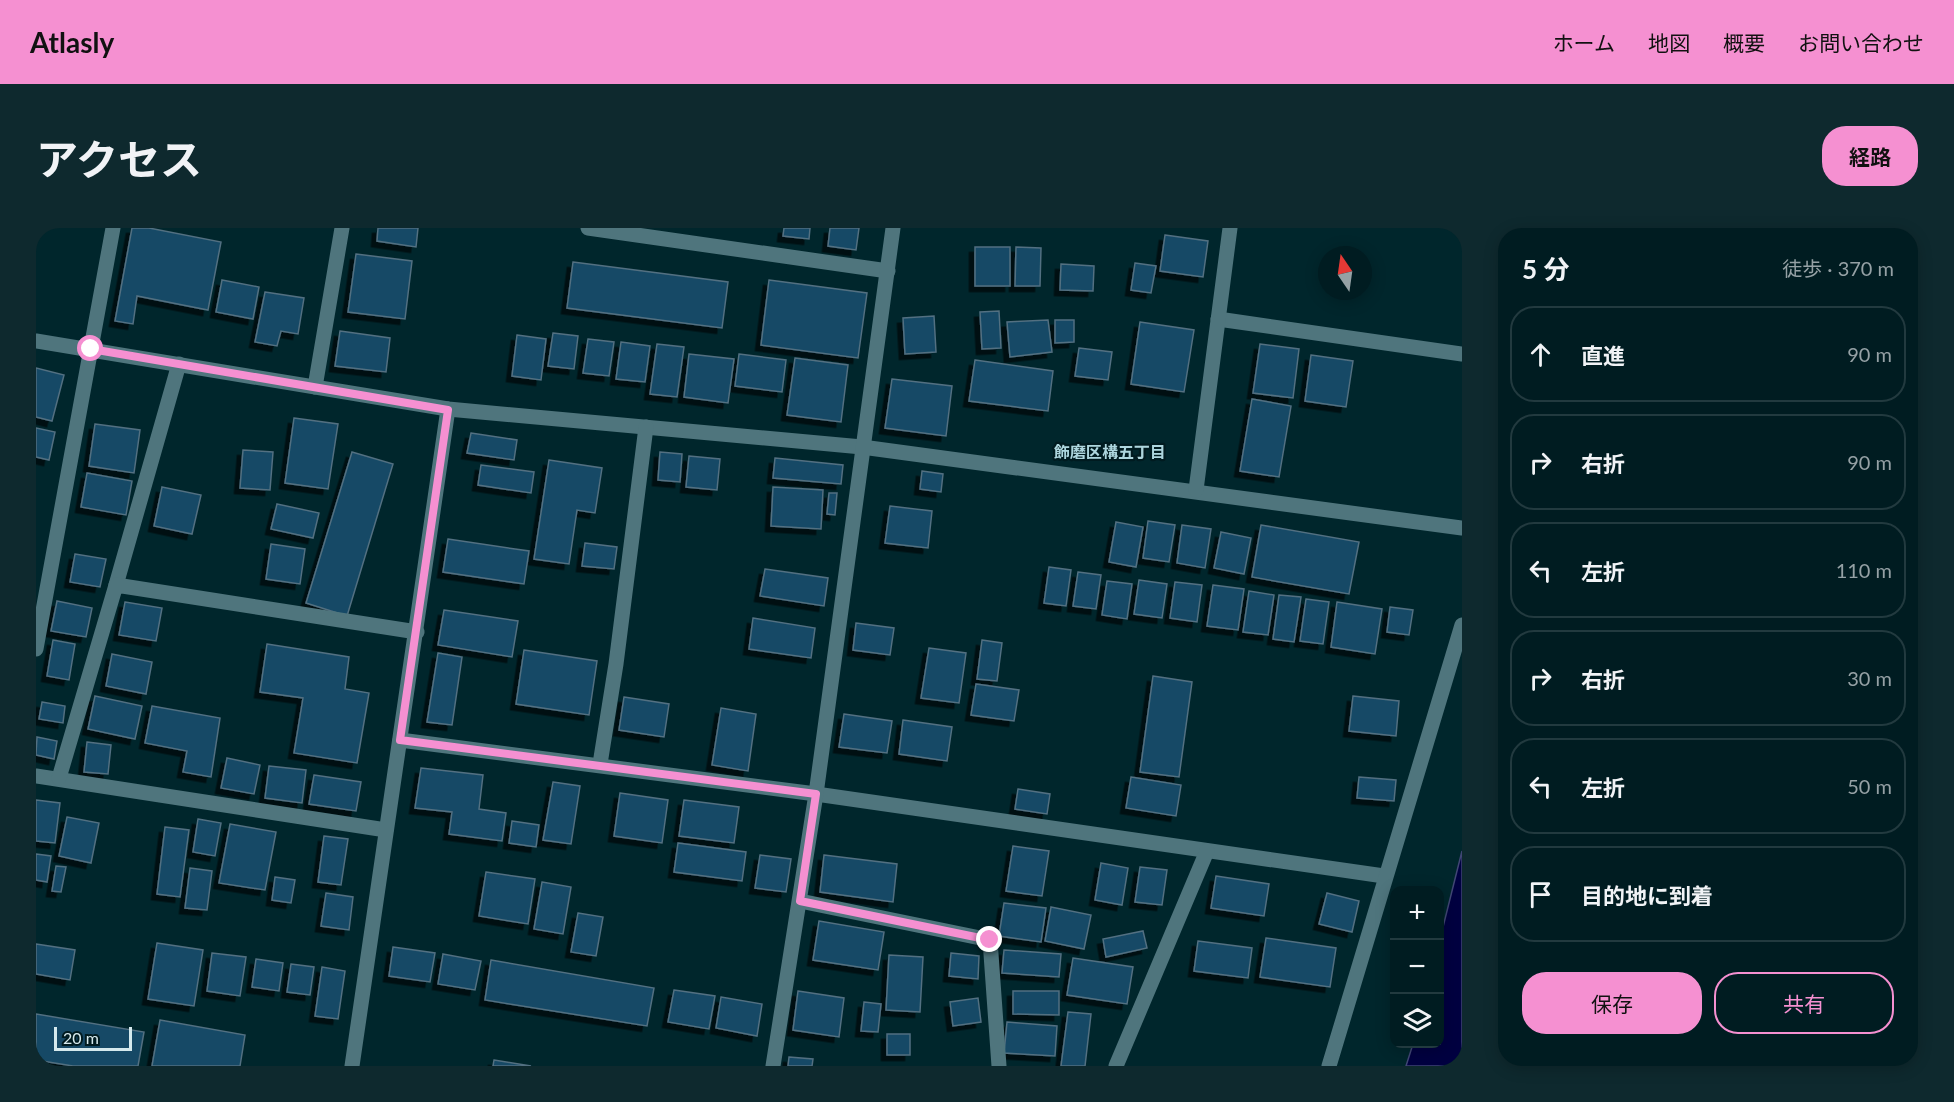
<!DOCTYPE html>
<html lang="ja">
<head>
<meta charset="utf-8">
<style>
  body { margin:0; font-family:Lato,"Noto Sans JP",sans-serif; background:#0e292e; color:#f1f3f6 }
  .controls { position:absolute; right:18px; bottom:18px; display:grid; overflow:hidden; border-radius:12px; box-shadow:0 3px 15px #0003 }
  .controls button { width:54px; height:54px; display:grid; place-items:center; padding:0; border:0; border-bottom:2px solid #223a3f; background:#001c21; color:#f1f3f6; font:30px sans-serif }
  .compass { position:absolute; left:1282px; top:18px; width:54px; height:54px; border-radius:50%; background:#001c21; box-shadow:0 3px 15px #0003; rotate:347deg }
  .scale { position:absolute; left:18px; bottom:15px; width:78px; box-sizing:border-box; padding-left:6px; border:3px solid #d5e9ed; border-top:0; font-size:16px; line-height:21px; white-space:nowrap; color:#d5e9ed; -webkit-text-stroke:4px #001b20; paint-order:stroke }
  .stop { position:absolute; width:18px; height:18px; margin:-14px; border:4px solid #f590d1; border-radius:50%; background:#fff }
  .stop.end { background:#f590d1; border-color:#fff; box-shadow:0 2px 6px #0008 }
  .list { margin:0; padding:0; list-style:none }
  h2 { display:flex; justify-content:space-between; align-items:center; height:78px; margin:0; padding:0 24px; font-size:26px }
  h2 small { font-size:20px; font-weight:400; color:#95a1a5 }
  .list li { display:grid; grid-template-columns:39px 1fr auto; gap:18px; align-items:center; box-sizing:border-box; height:96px; margin:0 12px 12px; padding:0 12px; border:2px solid #223a3f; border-radius:24px }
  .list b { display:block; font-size:22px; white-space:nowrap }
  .list em { font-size:20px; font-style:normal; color:#95a1a5 }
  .actions { display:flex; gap:12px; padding:18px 24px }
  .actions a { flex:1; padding:14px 0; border:2px solid #f590d1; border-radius:24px; text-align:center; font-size:21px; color:#f590d1 }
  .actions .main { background:#f590d1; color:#111 }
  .icon { flex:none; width:33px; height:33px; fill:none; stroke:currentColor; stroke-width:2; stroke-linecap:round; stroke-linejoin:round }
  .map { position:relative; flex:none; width:1426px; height:838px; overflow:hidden; border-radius:24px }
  header { display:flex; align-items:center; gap:36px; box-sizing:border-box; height:84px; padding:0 30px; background:#f590d1; color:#111 }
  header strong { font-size:28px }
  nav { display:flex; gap:33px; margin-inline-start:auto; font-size:21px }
  .intro { display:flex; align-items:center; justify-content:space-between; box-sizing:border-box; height:144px; padding:0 36px }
  h1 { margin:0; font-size:42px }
  .button { padding:15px 27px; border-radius:24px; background:#f590d1; color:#111; font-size:21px; font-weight:700 }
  main { display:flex; gap:36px; padding:0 36px }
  aside { flex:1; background:#001c21; border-radius:24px; box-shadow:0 3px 15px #0003 }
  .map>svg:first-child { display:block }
  .water { fill:#000040; stroke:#404674; stroke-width:1.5 }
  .building { fill:#144a66; stroke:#526f81; stroke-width:1.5; filter:url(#shadow) }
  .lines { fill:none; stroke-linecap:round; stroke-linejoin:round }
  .minor { stroke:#4f757d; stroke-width:15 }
  .route { stroke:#f590d1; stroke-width:8 }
  .labels { text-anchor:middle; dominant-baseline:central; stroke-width:4.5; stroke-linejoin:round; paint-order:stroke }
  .neighbourhood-label { font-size:16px; font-weight:bold; fill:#add6de; stroke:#001b20 }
</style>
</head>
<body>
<header>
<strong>Atlasly</strong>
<nav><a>ホーム</a><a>地図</a><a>概要</a><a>お問い合わせ</a></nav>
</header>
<div class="intro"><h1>アクセス</h1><a class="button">経路</a></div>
<main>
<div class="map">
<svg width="1426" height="838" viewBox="0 0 1426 838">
  <defs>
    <filter id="shadow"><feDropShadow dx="-5.5" dy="5.5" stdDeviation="0" flood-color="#0009"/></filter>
  </defs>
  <rect width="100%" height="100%" fill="#00262c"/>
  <polygon class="water" points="1426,623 1426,838 1370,838 1377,816 1404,816 1404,711"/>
  <g class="building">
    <polygon points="96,0 113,0 185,14 172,82 101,68 97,96 79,93"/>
    <polygon points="342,0 382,0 380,19 341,13"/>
    <polygon points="748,0 774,0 773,11 747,8"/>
    <polygon points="794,0 823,0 820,22 792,18"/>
    <polygon points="1129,7 1172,13 1167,49 1124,43"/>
    <rect x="939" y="19" width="35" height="39"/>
    <polygon points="980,19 1005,20 1004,58 979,58"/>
    <polygon points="320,26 376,33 369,91 312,84"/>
    <polygon points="537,34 692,54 686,100 531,80"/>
    <polygon points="1099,35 1120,38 1115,65 1095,62"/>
    <polygon points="1025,36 1058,38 1057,63 1024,62"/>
    <polygon points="186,52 223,59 217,91 180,84"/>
    <polygon points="733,52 831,65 822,130 725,117"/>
    <polygon points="229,64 268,70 262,106 245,103 241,118 219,114"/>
    <polygon points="963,83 965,120 946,121 944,84"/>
    <polygon points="898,88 900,124 869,126 867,90"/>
    <polygon points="1012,92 1016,124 974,129 971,94"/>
    <polygon points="1019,92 1038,92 1038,114 1019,115"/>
    <polygon points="1104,94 1158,102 1148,164 1095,156"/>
    <polygon points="304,103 354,110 350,144 299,138"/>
    <polygon points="517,105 542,108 538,141 512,138"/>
    <polygon points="481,107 510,111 505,152 476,148"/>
    <polygon points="552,111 578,114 573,148 547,145"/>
    <polygon points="585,114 614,118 609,154 580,151"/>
    <polygon points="621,116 648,119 641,169 614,166"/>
    <polygon points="1224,116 1263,121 1257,170 1217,165"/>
    <polygon points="1043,120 1076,124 1072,152 1039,148"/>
    <polygon points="653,126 698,131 692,175 648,169"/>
    <polygon points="703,126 750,132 746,164 699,158"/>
    <polygon points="1275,127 1317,133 1310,179 1269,173"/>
    <polygon points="759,130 812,137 805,194 751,187"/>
    <polygon points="939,132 1017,143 1012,183 933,173"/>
    <polygon points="0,140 28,147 16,193 0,189"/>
    <polygon points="856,151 916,158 910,208 849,200"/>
    <polygon points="1216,171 1255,178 1243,249 1204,243"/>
    <polygon points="258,190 302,196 292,261 249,255"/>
    <polygon points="59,196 104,202 98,245 53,238"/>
    <polygon points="0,200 19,204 13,232 0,229"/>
    <polygon points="435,205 481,212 478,232 431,225"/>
    <polygon points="207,222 237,224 234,262 204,260"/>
    <polygon points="316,224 357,236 311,388 270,375"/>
    <polygon points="624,224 646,226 644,254 622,252"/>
    <polygon points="653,228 684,231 681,262 650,259"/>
    <polygon points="739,230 807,237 805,256 737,250"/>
    <polygon points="513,232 566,240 559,285 541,282 533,336 498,331"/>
    <polygon points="445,237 498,244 495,265 442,257"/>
    <polygon points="886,243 907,246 905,264 884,261"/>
    <polygon points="51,245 96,253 90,287 45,279"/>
    <polygon points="126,259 165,267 156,306 118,298"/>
    <polygon points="737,259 787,262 785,301 735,298"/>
    <polygon points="793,265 801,265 799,287 791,286"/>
    <polygon points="241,276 283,285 277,310 235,301"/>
    <polygon points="854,278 896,283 892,320 849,315"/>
    <polygon points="1112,293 1139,297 1133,334 1107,330"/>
    <polygon points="1080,294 1107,299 1100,339 1073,334"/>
    <polygon points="1146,297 1175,301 1169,340 1141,335"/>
    <polygon points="1225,297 1323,314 1313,366 1216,349"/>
    <polygon points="1185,304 1215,310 1208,346 1178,340"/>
    <polygon points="412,311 493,323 488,356 407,344"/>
    <polygon points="549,315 581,319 578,341 546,338"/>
    <polygon points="235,316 269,321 264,356 230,351"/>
    <polygon points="39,326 70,331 64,359 34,354"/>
    <polygon points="1013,339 1035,342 1030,378 1008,375"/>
    <polygon points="729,341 792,350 788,378 724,368"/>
    <polygon points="1042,344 1065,347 1060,381 1037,378"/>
    <polygon points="1103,352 1131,356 1126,390 1098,386"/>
    <polygon points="1071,353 1096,356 1091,391 1066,387"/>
    <polygon points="1139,354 1166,357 1161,394 1134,390"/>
    <polygon points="1177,357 1208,361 1202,402 1171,398"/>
    <polygon points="1213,363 1238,367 1232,407 1207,404"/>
    <polygon points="1243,367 1265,369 1258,414 1237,411"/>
    <polygon points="1270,371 1293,374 1287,416 1264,413"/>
    <polygon points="21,373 56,380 50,409 15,403"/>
    <polygon points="89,374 126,380 120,413 83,407"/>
    <polygon points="1301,374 1346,381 1339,426 1295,419"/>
    <polygon points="1354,379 1377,382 1373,407 1351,404"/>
    <polygon points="408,382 482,393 476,429 402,417"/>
    <polygon points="717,390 779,400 775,430 713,421"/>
    <polygon points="820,395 858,400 854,427 817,422"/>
    <polygon points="17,412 39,416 33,452 11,448"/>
    <polygon points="946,412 966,415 961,453 941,451"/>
    <polygon points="231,416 313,429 309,461 333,465 321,535 258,525 267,470 224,464"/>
    <polygon points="893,420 930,425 923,475 885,470"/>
    <polygon points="488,422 561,433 553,487 480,476"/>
    <polygon points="402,425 426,429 416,497 391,494"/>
    <polygon points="76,426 116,434 110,466 70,458"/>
    <polygon points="1117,448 1156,454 1143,549 1104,544"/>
    <polygon points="940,456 983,462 978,493 935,487"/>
    <polygon points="59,468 106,478 99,511 52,501"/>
    <polygon points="1317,468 1363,473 1360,508 1313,503"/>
    <polygon points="588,469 633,476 628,509 583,502"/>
    <polygon points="6,474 29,478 27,495 3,491"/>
    <polygon points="116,478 184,490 175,549 147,544 151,523 109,515"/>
    <polygon points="685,480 720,486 712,543 676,537"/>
    <polygon points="808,486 856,493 851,525 803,519"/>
    <polygon points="867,492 916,499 911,533 863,526"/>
    <polygon points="1,509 21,513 18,531 0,527"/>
    <polygon points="51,514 75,517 72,546 48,544"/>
    <polygon points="191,530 224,537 218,566 185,560"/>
    <polygon points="233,538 270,542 266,575 229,570"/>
    <polygon points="385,540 447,547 443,581 470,585 466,613 413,606 416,584 379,580"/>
    <polygon points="278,547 325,554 320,583 273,576"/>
    <polygon points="1095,549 1145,557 1140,588 1090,580"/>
    <polygon points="1323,549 1360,552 1358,573 1321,570"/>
    <polygon points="517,554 544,558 535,616 507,612"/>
    <polygon points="982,561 1014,566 1011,586 979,581"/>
    <polygon points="584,565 632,572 626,615 578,608"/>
    <polygon points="0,572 24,575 19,615 0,613"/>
    <polygon points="648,572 703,579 698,615 643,608"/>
    <polygon points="31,589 63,595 55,635 23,628"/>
    <polygon points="162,591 185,595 179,628 157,624"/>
    <polygon points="476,593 503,597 500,619 473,615"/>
    <polygon points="194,596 240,604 229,662 183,655"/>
    <polygon points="129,599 153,602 144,669 121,666"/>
    <polygon points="288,608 312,611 305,657 282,654"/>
    <polygon points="642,615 710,624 706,653 638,644"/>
    <polygon points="977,618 1013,623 1006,668 970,663"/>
    <polygon points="0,626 15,628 11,654 0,652"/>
    <polygon points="724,627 755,631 750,664 719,660"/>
    <polygon points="788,627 861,636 857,674 784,664"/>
    <polygon points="1065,635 1092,640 1086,677 1059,672"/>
    <polygon points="20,638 30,639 25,664 16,663"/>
    <polygon points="1104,639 1131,642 1126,677 1099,674"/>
    <polygon points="154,640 176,643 171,682 149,680"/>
    <polygon points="450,644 499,651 492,696 443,688"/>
    <polygon points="1180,648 1233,656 1228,688 1175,680"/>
    <polygon points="239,649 259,652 255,675 236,672"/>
    <polygon points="506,654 535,659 527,706 498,701"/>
    <polygon points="290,665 317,669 313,702 285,698"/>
    <polygon points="1291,665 1323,673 1316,704 1283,696"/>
    <polygon points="968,675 1010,680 1005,714 963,708"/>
    <polygon points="1015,679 1055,687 1048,721 1009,713"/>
    <polygon points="542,685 567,689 560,728 535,724"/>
    <polygon points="783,693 848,704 842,742 777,732"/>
    <polygon points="1107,703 1111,720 1070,729 1067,711"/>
    <polygon points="1230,710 1300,720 1294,759 1224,749"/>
    <polygon points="1162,713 1216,720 1212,750 1158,743"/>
    <polygon points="121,715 167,722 158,778 112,771"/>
    <polygon points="0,716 39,722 34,752 0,746"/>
    <polygon points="357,719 399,725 394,754 353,748"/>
    <polygon points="968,722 1025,726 1023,749 966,745"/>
    <polygon points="176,725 210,729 204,768 171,763"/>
    <polygon points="915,725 943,728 942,751 913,748"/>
    <polygon points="407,726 445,733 439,762 402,756"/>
    <polygon points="853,727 887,729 884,784 850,782"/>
    <polygon points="1037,730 1097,739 1091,776 1031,767"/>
    <polygon points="220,731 247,735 243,763 216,759"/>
    <polygon points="455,732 618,760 611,798 449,772"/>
    <polygon points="255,736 278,739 274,767 251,764"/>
    <polygon points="286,739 309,743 302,791 279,788"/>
    <polygon points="638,762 679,768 673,801 632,794"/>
    <polygon points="762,763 808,770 803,809 757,802"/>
    <polygon points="977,763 1023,763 1023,787 977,786"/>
    <polygon points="685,769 726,776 721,808 680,800"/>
    <polygon points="942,770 945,794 917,798 914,774"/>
    <polygon points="828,774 845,776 842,804 825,803"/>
    <polygon points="1032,784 1055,786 1049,838 1025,838"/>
    <polygon points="0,786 108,804 102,838 37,838 0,832"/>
    <polygon points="124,792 209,807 204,838 116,838"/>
    <polygon points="971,794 1021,798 1019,828 968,825"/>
    <rect x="851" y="806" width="23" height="21"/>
    <polygon points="753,829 777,831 776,838 752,838"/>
    <polygon points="458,832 495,838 457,838"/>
  </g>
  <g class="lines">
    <g class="minor">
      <polyline points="552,0 852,43"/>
      <polyline points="1182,91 1426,126"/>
      <polyline points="0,113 412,181 826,219 1426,300"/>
      <polyline points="279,159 306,0"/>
      <polyline points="1160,262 1194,0"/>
      <polyline points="80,357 143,136"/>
      <polyline points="0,421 77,0"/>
      <polyline points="364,512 780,566 1348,648"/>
      <polyline points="564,536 580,436 610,199"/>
      <polyline points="0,548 350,602"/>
      <polyline points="23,550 80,357 381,404"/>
      <polyline points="764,673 954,712 963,838"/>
      <polyline points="316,838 412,181"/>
      <polyline points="737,838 780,566 857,0"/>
      <polyline points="1080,838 1171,623"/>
      <polyline points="1293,838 1426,397"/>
    </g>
  </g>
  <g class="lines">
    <polyline class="route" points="55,121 412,182 364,512 780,566 764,673 954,712"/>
  </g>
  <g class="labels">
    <g class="neighbourhood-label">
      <text x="1074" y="223">飾磨区構五丁目</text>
    </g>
  </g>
</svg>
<div class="controls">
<button>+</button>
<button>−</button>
<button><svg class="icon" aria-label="layers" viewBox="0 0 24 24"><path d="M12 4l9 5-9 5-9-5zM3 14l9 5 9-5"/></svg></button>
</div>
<svg class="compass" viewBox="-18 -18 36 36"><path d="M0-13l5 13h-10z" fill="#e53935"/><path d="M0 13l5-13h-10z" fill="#95a1a5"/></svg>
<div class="scale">20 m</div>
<div class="stop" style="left:55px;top:121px"></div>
<div class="stop end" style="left:954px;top:712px"></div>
</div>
<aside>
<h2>5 分<small>徒歩 · 370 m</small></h2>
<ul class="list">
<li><svg class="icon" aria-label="ahead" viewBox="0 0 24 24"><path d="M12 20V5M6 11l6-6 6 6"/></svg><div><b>直進</b></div><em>90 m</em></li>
<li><svg class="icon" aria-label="right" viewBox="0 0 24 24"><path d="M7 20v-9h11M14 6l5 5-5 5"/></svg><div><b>右折</b></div><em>90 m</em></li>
<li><svg class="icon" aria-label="left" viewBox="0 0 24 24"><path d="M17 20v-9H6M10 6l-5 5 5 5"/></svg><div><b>左折</b></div><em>110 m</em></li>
<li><svg class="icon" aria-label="right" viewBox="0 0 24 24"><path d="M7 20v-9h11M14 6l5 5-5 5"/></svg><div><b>右折</b></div><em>30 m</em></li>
<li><svg class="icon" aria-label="left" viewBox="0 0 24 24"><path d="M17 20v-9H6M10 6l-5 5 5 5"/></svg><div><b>左折</b></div><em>50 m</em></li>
<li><svg class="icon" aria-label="arrive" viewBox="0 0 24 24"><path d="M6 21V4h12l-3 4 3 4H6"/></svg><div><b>目的地に到着</b></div></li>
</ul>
<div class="actions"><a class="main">保存</a><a>共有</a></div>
</aside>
</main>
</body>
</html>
